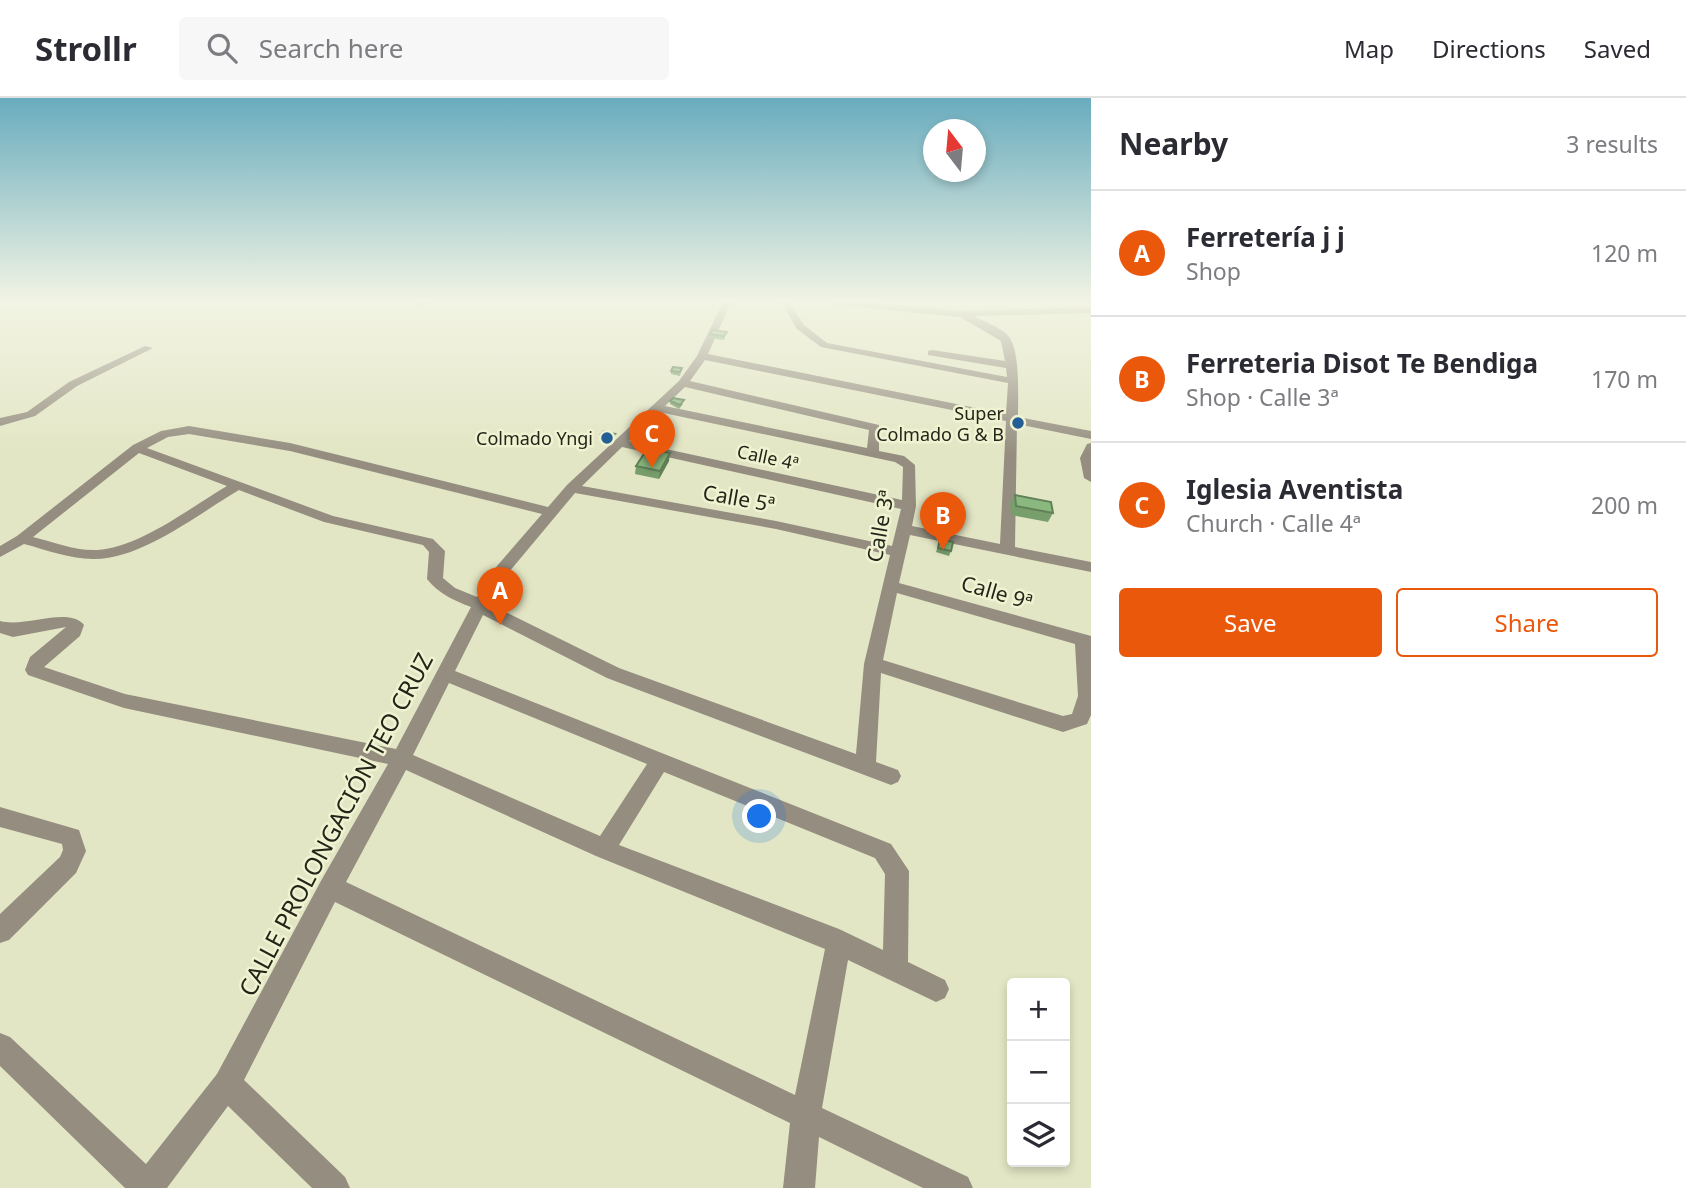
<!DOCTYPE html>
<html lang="en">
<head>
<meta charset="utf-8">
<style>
  body { margin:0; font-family:"Noto Sans",sans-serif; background:#f7f7f7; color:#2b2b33 }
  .controls { position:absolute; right:21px; bottom:21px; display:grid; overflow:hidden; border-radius:7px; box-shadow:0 4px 10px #0003 }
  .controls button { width:63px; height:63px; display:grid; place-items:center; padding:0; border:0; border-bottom:2px solid #e1e1e2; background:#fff; color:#2b2b33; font:35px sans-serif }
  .compass { position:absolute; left:923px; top:21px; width:63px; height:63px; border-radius:50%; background:#fff; box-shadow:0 4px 10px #0003; rotate:344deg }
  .you { position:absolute; left:760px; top:719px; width:24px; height:24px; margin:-18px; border:5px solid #fff; border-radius:50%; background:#1a73e8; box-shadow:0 0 0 10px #1a73e833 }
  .badge { display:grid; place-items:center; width:46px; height:46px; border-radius:50%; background:#ea580c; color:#fff; font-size:23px; font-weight:700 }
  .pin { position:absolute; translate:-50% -58px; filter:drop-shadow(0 2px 4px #0008) }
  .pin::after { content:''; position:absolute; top:37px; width:24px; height:21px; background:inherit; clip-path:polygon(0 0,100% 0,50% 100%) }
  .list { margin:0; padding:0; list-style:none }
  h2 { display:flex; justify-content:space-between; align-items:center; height:91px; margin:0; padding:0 28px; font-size:30px }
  h2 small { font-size:23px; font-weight:400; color:#7c7c81 }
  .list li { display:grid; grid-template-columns:46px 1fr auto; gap:21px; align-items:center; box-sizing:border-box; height:126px; padding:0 28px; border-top:2px solid #e1e1e2 }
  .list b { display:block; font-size:26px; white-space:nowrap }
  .list p { margin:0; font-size:23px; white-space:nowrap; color:#7c7c81 }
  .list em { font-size:23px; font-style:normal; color:#7c7c81 }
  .actions { display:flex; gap:14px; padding:21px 28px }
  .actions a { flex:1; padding:16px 0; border:2px solid #ea580c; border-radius:7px; text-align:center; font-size:24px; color:#ea580c }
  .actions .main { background:#ea580c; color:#fff }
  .icon { flex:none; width:38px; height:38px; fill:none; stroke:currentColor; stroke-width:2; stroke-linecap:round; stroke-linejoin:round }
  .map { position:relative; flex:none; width:1091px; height:1090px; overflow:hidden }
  header { display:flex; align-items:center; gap:42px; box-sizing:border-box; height:98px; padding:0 35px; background:#fff; border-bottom:2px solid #e1e1e2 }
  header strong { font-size:33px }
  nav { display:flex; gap:38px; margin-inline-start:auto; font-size:24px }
  .search { width:490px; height:63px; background:#f7f7f7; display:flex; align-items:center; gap:18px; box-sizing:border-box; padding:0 24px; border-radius:7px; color:#7c7c81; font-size:26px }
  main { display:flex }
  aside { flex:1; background:#fff }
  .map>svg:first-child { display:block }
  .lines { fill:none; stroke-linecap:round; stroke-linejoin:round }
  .minor { fill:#948d80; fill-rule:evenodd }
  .wall { fill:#789e6c }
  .shaded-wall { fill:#618158 }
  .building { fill:#8bb87e; stroke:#618158; stroke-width:2 }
  .poi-dot { fill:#235e95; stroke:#f0f3d1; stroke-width:2.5 }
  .labels { text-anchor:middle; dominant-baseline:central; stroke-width:5; stroke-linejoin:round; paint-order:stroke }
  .far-poi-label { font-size:18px; fill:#242519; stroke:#f0f3d1; text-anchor:end }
  .far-street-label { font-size:18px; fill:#242519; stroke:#f0f3d1 }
  .street-label { font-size:21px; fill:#242519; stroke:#f0f3d1 }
  .near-street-label { font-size:24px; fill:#242519; stroke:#f0f3d1 }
</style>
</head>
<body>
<header>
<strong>Strollr</strong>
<div class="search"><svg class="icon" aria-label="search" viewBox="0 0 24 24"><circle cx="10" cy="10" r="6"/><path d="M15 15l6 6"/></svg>Search here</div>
<nav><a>Map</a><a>Directions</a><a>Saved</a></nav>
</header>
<main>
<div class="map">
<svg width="1091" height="1090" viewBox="0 0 1091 1090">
  <rect width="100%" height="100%" fill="#e3e6c4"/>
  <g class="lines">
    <g class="minor">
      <polygon points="418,204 428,204 418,210 414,207"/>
      <path d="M723,204H731L708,256L1006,316L1008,285L821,249L797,231L781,204H789L804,227L827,245L1007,279L1006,270L928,257V253L932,252L1005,263L1001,243L960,219L836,207L832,204H862L962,213L1091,209V215L974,218C984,224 1005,230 1011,242C1020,259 1018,299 1018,319L1091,333V341L1017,326L1015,449L1091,464V474L910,437L899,485L1091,538V617L1087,626L1063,634L881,575L876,664L898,672L901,678L898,684L891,687L607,580L483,517L455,573L891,746L909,773L908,864L945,882L949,891L945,900L936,904L848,862L822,1010L968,1079L973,1090H923L819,1039L815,1090H783L790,1025L335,804L244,982L345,1079L350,1090H312L228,1008L167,1090H125L0,968V935L10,939L146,1066L217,976L322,781L388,666L124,610L28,577L25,572L30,559L66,529L13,539L0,535V523C25,530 69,508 84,527L80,538L44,569L125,596L396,651L471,509C453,502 439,496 427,481L429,454L423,447L324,424L239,392C198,416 141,462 93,461C70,461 47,452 24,446L0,459V448L17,438L133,347L161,333L189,328L290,345L548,409L567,387L679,283L697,258ZM705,262L1006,323L1000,446L912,428L916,408L915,367L904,358L879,353V327L690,283ZM685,289L869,332L867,350L665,308ZM659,314L895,364L903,369L902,402L629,343ZM189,336L290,353L542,416L497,468L477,499L455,490L443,480L445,453L433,441L333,418L147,350L168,339ZM622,349L901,411L892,448L776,423L582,388ZM139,355L227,388C191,409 139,450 97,452C75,453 54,444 33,439ZM575,395L776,431L890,457L864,566L856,656L619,570L489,506L509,474ZM897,495L1075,546L1078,598L1072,616L1063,618L883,562ZM449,585L647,666L600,738L413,657ZM406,672L596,758L825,851L795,997L346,784ZM664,674L875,760L885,776L883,852L839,831L619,747Z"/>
      <polygon points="145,248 153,250 77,288 35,318 0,328 0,320 27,314 69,284"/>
      <polygon points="1091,345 1091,384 1084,380 1080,360 1087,346"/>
      <polygon points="0,709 79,732 86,753 76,775 9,842 0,845 0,816 60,759 63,752 62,746 0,729"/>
    </g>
  </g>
  <g class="wall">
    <polygon points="727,234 724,242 709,240 710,236"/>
    <polygon points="682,270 680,278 671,276 671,273"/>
    <polygon points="670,303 683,306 679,311 670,306"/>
    <polygon points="601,336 615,336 615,339 611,343 600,340"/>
    <polygon points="669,363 659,381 635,376 636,368"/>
    <polygon points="1015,397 1053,415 1048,424 1011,417 1010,405"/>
    <polygon points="940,441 951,453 949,458 936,454"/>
  </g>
  <polygon class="shaded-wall" points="670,355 669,363 659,381 660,373"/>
  <g class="building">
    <polygon points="713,232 727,234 724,238 710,236"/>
    <polygon points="673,269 682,270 680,274 671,273"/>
    <polygon points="673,300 684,302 680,307 670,303"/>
    <polygon points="604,333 615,336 611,339 601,336"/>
    <polygon points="647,351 670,355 660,373 636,368"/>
    <polygon points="1015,397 1051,404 1053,415 1016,408"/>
    <polygon points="940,441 953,444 951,453 938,450"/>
  </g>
  <linearGradient id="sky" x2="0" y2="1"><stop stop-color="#69acbe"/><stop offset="0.57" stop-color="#f2f4e4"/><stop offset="1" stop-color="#f2f4e4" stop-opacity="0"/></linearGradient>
  <rect width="1091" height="356" fill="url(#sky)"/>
  <g class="poi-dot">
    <circle cx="1018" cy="325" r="7"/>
    <circle cx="607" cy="340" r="7"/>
  </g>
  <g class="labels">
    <g class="far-poi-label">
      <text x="1004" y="315">Super<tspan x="1004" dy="21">Colmado G &amp; B</tspan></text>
      <text x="593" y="340">Colmado Yngi</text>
    </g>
    <g class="far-street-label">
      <text transform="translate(768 359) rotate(12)">Calle 4ª</text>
    </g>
    <g class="street-label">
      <text transform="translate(739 400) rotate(10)">Calle 5ª</text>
      <text transform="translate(880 428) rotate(-80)">Calle 3ª</text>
      <text transform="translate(997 494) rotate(16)">Calle 9ª</text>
    </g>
    <g class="near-street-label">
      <text transform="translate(335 726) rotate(-62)">CALLE PROLONGACIÓN TEO CRUZ</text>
    </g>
  </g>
</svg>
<div class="controls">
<button>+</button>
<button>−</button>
<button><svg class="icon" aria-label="layers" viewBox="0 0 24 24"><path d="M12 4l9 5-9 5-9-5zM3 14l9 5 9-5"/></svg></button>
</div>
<svg class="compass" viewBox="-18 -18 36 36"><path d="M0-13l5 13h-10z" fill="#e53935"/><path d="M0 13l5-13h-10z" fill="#7c7c81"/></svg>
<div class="you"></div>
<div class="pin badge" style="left:500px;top:527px">A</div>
<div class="pin badge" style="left:943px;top:452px">B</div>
<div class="pin badge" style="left:652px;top:370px">C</div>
</div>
<aside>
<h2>Nearby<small>3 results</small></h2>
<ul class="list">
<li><span class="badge">A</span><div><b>Ferretería j j</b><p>Shop</p></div><em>120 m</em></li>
<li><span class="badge">B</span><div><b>Ferreteria Disot Te Bendiga</b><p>Shop · Calle 3ª</p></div><em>170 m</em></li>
<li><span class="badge">C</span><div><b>Iglesia Aventista</b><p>Church · Calle 4ª</p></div><em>200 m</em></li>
</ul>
<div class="actions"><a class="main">Save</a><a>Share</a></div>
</aside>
</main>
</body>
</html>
